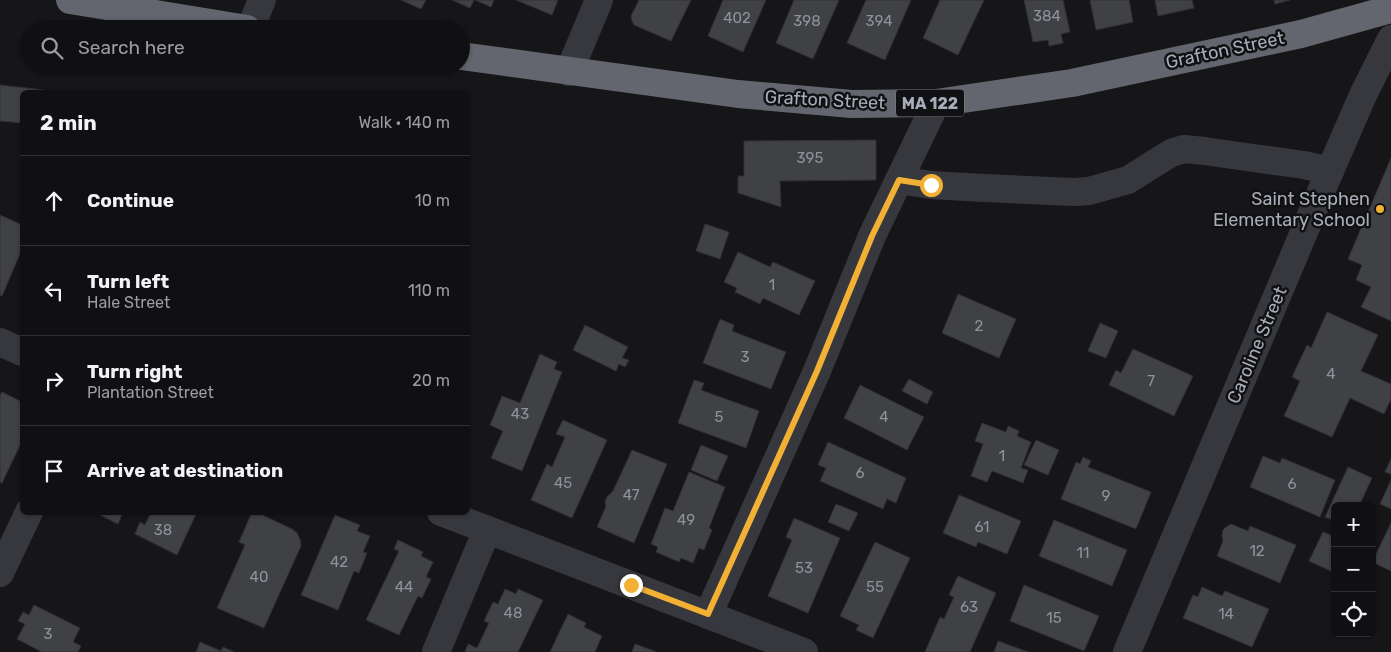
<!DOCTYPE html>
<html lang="en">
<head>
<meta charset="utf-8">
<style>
  body { margin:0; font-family:Rubik,sans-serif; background:#19191b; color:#f1f3f6 }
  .controls { position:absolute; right:15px; bottom:15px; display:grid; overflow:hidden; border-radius:8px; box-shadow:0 1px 4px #0004 }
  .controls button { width:45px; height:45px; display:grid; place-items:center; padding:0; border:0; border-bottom:1px solid #303032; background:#101012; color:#f1f3f6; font:25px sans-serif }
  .stop { position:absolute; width:15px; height:15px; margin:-11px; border:4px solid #f2b134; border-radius:50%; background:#fff }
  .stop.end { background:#f2b134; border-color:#fff; box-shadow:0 1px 5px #0008 }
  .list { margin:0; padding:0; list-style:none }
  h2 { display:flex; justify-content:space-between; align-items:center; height:65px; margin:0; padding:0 20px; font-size:21px }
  h2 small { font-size:16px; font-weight:400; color:#9c9d9f }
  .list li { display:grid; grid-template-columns:32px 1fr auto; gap:15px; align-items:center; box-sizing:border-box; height:90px; padding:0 20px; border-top:1px solid #303032 }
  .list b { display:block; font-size:19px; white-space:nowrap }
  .list p { margin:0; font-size:16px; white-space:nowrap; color:#9c9d9f }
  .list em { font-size:16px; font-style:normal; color:#9c9d9f }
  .icon { flex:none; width:28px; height:28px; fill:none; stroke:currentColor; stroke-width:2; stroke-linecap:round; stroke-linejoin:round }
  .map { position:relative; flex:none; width:1391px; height:652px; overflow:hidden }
  .search { position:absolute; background:#101012; box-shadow:0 1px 4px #0004; left:20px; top:20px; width:450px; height:55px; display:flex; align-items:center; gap:12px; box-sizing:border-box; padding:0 18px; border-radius:28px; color:#9c9d9f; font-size:19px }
  .panel { position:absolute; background:#101012; box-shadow:0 1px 4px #0004; left:20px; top:90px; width:450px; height:425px; border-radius:8px }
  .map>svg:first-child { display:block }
  .building { fill:#404145; stroke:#303034 }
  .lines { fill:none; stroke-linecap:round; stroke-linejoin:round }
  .minor { stroke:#37383d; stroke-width:28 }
  .highway { stroke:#63666e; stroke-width:28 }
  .route { stroke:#f2b134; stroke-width:6 }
  .poi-dot { fill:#f2b134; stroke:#111113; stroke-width:2 }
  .labels { text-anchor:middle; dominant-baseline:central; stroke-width:5; stroke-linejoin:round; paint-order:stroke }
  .number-label { font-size:15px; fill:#8e929b }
  .shield { fill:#111113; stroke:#7b7e86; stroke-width:1 }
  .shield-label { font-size:16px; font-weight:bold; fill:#a8adb8 }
  .street-label { font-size:18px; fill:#a8adb8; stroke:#111113 }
  .poi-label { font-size:18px; fill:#a8adb8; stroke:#111113; text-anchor:end }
</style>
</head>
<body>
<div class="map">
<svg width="1391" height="652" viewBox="0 0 1391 652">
  <rect width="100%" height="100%" fill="#161618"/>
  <g class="building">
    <polygon points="401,0 426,0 421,9"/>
    <polygon points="452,0 474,0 470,8"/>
    <polygon points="475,0 494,0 491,7"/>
    <polygon points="516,0 558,0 552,15"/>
    <polygon points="639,0 691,0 671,41 634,25 632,21 631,16"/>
    <polygon points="723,0 766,0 743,52 708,36"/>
    <polygon points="794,0 839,0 813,59 776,43"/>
    <polygon points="866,0 911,0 885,60 847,43"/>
    <polygon points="940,0 984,0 958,55 923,38"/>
    <polygon points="1024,0 1063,0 1070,32 1061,34 1063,43 1049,46 1048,40 1033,42"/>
    <polygon points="1090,0 1129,0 1133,22 1096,30"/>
    <polygon points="1155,0 1192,0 1194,8 1158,16"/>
    <polygon points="1274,0 1290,0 1275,4"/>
    <polygon points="0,85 44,90 44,92 22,92 22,123 0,121"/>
    <polygon points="876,140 876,180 780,181 781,207 738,193 738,176 744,176 744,141"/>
    <polygon points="1391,158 1391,321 1361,307 1371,287 1356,280 1362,265 1348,259"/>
    <polygon points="0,215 22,225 22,249 2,296 0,295"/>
    <polygon points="705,224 729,232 720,259 696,251"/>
    <polygon points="738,252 770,267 773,262 815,281 799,315 763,298 760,304 735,292 737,288 724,282"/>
    <polygon points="958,294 1016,319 999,358 942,333"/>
    <polygon points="1327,312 1378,335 1361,371 1391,384 1391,399 1384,414 1350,398 1332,437 1284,416 1300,381 1292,377 1307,345 1311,348"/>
    <polygon points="720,319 734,325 732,331 786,352 771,389 703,363"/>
    <polygon points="1100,323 1118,331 1106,358 1088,351"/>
    <polygon points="585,325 628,347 622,358 629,360 625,367 619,364 616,371 573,350"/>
    <polygon points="1133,349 1193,376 1174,416 1109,385 1116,370 1121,373"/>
    <polygon points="540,354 557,362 554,369 562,372 522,471 491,458 503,431 490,425 502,396 520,403"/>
    <polygon points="909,379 933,392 927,404 902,391"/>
    <polygon points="694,380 704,383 701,390 759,411 746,448 678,423"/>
    <polygon points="860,385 924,417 907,450 844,418"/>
    <polygon points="2,392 22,402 22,441 2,483 0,482 0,395"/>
    <polygon points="563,420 607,440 572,518 531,500 547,464 552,467 565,437 556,434"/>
    <polygon points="982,423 1006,432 1008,426 1019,431 1017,436 1031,442 1021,468 1028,470 1023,483 992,471 987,482 971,476 983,444 975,441"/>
    <polygon points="1036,440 1059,450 1048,475 1024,465"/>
    <polygon points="828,442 906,478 896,503 887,499 883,509 820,481 826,468 818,465"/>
    <polygon points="701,445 728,456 717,481 691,470"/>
    <polygon points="632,450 667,464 634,543 597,527 606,506 605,501 607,497 613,491"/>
    <polygon points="1263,456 1280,463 1282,458 1335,480 1320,517 1250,487"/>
    <polygon points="1083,457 1091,461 1088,467 1151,492 1136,529 1061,499 1076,462 1080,464"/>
    <polygon points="1391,459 1391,474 1385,472"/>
    <polygon points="1348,467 1372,478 1359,506 1335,506 1335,521 1325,517"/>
    <polygon points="689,472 725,487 709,528 712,530 704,550 699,548 693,563 681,558 679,562 656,552 658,547 651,544 665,508 673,511"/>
    <polygon points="1391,480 1391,509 1380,504"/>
    <polygon points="959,495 1021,521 1007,554 978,542 976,547 943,533"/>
    <polygon points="836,504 858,513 849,531 828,522"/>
    <polygon points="94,512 123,512 118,524"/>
    <polygon points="151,512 197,512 177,555 135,534 140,522 145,525"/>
    <polygon points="252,512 256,512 292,529 297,533 300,539 301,546 264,628 217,608 245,545 239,542"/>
    <polygon points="335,515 360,525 357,531 370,536 363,552 367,553 359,573 354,571 338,610 301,595"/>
    <polygon points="794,518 840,538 808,613 768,596 792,540 786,537"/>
    <polygon points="1054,520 1127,550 1112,586 1039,556"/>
    <polygon points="1391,523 1391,571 1372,562 1372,553 1376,554"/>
    <polygon points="1231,524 1248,531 1250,526 1296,545 1280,583 1217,556 1223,541 1222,535 1223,530 1226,527"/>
    <polygon points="1323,532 1335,537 1335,563 1331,571 1309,561"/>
    <polygon points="398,540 423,552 421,556 433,562 426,577 431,579 422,598 418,596 399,635 366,620 399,551 394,549"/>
    <polygon points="875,542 910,558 873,638 856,630 859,625 840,616"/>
    <polygon points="958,576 996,593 970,652 925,652 940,617 944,619 954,597 949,595"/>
    <polygon points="1024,585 1099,616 1084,651 1010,621"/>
    <polygon points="1202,587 1222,596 1225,591 1269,609 1252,647 1183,618 1193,595 1198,597"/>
    <polygon points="505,589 516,594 518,589 543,600 518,652 465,652 468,644 477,648 489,623 484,621 493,602 498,604"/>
    <polygon points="34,605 80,628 73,642 81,646 78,652 42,652 17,639 25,624 18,621 23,612 29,615"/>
    <polygon points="568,614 586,623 584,627 602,636 595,652 550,652"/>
    <polygon points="998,641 1028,652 994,652"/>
    <polygon points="200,642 221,651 223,647 234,652 196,652"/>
    <polygon points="635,644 657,652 632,652"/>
  </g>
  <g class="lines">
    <g class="minor">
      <polyline points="250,29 262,0"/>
      <polyline points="569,72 599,0"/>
      <polyline points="899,180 931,185 984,188 1074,192 1089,191 1128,180 1171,153 1184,149 1205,151 1218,153 1304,165 1330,171"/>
      <polyline points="0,342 22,352"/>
      <polyline points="441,512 804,652"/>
      <polyline points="0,573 29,512"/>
      <polyline points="708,615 817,371 872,236 936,103"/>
      <polyline points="436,652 487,530"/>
      <polyline points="1127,652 1320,194 1363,95 1391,39"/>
    </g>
    <g class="highway">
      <polyline points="70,0 247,29"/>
      <polyline points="461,56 738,94 852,104 936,103 1072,83 1301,34 1391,9"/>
    </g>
  </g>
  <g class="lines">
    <polyline class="route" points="631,585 708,614 817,371 872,236 899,180 931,185"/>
  </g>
  <circle class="poi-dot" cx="1380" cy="209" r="5"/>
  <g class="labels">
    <g class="number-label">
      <text x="1047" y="16">384</text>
      <text x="737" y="18">402</text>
      <text x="807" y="21">398</text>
      <text x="879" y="21">394</text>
      <text x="810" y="158">395</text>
      <text x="772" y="285">1</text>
      <text x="979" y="326">2</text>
      <text x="745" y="357">3</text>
      <text x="1331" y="374">4</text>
      <text x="1151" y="381">7</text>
      <text x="520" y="414">43</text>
      <text x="719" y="417">5</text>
      <text x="884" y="417">4</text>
      <text x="1002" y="456">1</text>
      <text x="860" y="473">6</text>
      <text x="563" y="483">45</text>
      <text x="1292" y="484">6</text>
      <text x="631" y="495">47</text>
      <text x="1106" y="496">9</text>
      <text x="686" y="520">49</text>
      <text x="982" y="527">61</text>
      <text x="163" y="530">38</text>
      <text x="1257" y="551">12</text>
      <text x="1083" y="553">11</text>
      <text x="339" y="562">42</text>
      <text x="804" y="568">53</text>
      <text x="259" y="577">40</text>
      <text x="404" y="587">44</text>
      <text x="875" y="587">55</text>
      <text x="969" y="607">63</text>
      <text x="513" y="613">48</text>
      <text x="1226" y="614">14</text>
      <text x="1054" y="618">15</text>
      <text x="48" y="634">3</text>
    </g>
    <rect class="shield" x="896" y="89.5" width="68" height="27" rx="4"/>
    <g class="shield-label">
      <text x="930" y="103">MA 122</text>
    </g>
    <g class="street-label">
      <text transform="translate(1225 50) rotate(-12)">Grafton Street</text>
      <text transform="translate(825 100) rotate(3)">Grafton Street</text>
      <text transform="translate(1257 345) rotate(-67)">Caroline Street</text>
    </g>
    <g class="poi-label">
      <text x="1370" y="199">Saint Stephen<tspan x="1370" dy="21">Elementary School</tspan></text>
    </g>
  </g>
</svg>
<div class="controls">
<button>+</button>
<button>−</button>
<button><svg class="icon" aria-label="locate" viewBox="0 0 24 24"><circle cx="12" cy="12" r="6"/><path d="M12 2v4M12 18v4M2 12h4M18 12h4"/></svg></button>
</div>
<div class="stop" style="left:931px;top:185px"></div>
<div class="stop end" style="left:631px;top:585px"></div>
<div class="search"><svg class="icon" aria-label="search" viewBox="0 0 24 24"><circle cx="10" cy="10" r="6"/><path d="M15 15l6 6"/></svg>Search here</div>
<section class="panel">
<h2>2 min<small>Walk · 140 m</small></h2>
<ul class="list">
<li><svg class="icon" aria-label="ahead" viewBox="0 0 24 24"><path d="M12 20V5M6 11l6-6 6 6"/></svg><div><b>Continue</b></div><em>10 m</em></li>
<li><svg class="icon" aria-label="left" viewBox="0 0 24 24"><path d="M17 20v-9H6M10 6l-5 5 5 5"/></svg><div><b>Turn left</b><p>Hale Street</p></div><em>110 m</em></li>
<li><svg class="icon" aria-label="right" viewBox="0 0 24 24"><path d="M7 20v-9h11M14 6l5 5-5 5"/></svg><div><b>Turn right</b><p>Plantation Street</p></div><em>20 m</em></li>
<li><svg class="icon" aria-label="arrive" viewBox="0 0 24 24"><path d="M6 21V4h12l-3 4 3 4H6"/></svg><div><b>Arrive at destination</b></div></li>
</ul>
</section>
</div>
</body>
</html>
